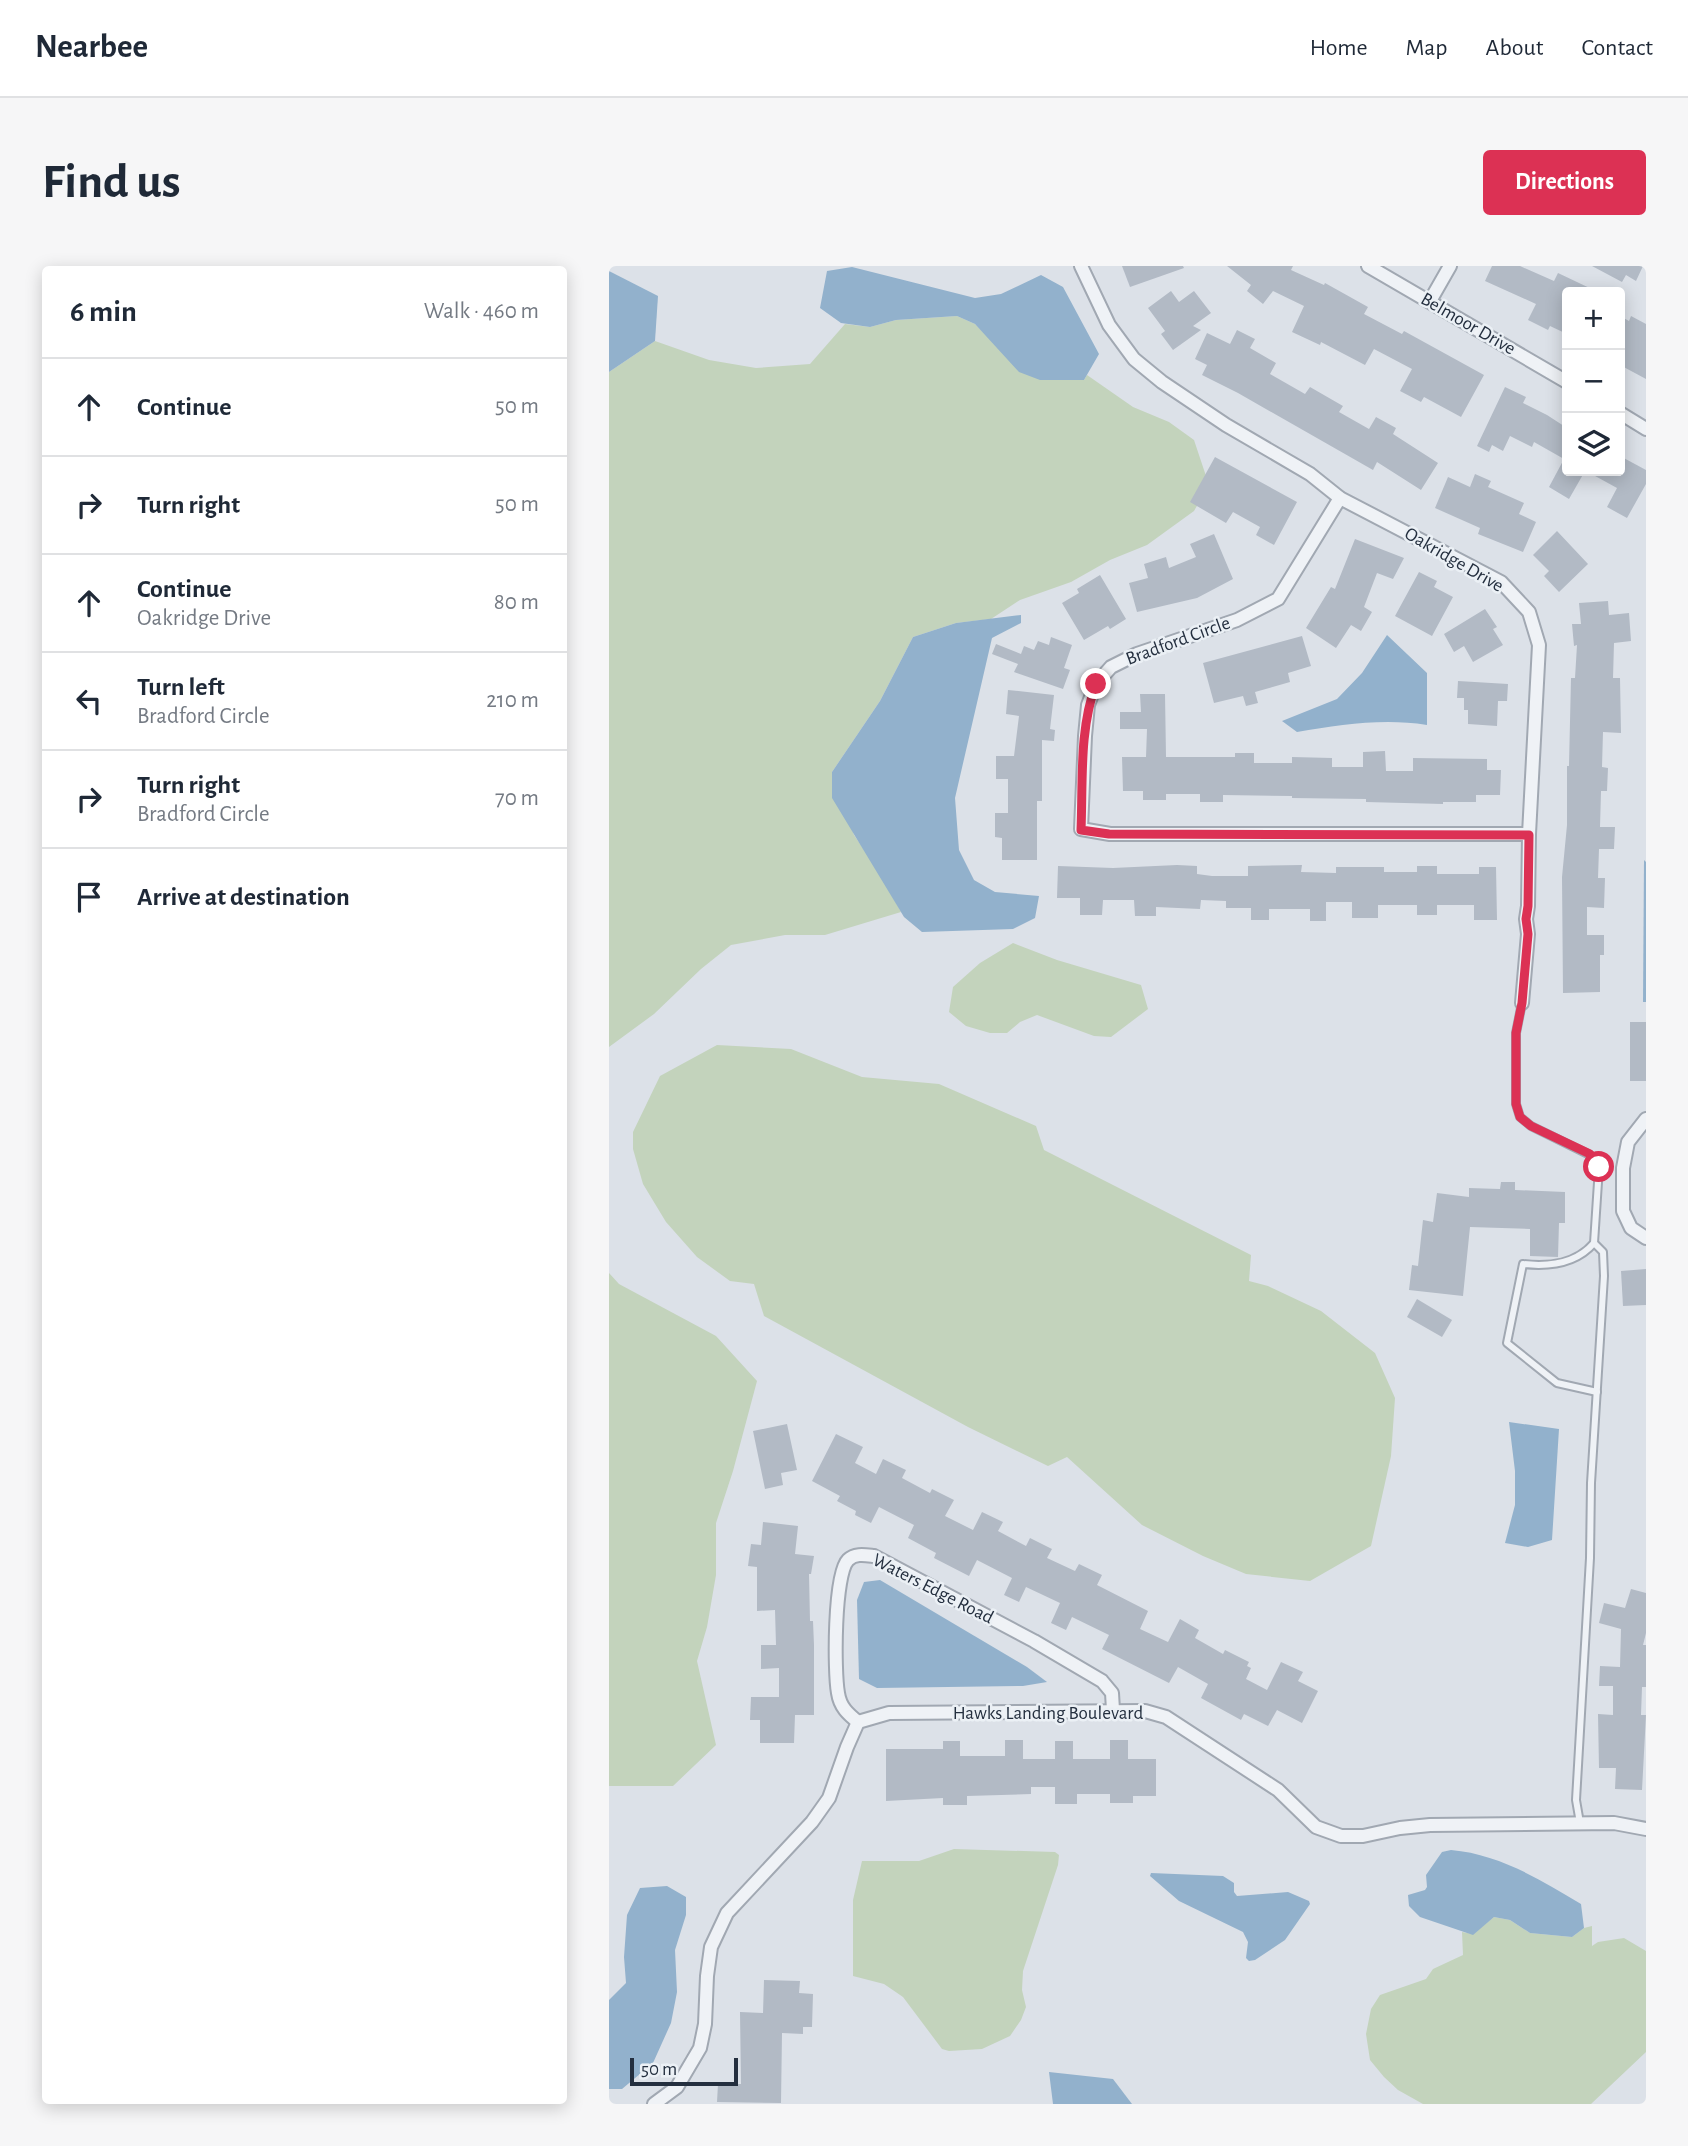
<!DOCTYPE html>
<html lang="en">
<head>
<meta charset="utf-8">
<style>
  body { margin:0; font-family:"Alegreya Sans",sans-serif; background:#f6f6f7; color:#1f2937 }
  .controls { position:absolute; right:21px; top:21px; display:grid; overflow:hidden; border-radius:7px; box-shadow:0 4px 18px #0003 }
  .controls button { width:63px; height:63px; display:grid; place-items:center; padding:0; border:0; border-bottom:2px solid #e0e1e3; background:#fff; color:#1f2937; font:35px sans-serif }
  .scale { position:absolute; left:21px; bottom:18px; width:108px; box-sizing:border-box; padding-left:7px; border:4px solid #242f3f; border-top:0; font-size:19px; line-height:24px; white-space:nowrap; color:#242f3f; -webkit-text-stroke:5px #ebf0f5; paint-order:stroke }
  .stop { position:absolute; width:21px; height:21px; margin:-16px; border:5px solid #dc3154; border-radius:50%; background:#fff }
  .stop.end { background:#dc3154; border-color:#fff; box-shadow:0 2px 7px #0008 }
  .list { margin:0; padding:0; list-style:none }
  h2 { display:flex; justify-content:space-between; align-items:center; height:91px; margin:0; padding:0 28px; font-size:30px }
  h2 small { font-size:23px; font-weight:400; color:#747a83 }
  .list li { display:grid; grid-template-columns:46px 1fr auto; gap:21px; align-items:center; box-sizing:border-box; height:98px; padding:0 28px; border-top:2px solid #e0e1e3 }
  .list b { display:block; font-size:26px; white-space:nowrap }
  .list p { margin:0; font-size:23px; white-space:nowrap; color:#747a83 }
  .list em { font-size:23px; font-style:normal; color:#747a83 }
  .icon { flex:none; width:38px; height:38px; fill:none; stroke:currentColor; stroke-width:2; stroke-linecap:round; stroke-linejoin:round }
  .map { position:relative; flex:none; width:1037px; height:1838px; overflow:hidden; border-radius:7px }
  header { display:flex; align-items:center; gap:42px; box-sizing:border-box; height:98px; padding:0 35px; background:#fff; border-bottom:2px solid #e0e1e3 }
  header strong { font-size:33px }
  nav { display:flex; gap:38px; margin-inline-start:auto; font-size:24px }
  .intro { display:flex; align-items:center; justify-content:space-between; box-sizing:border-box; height:168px; padding:0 42px }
  h1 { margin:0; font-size:49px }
  .button { padding:18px 32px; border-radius:7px; background:#dc3154; color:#fff; font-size:24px; font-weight:700 }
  main { display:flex; gap:42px; padding:0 42px }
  aside { flex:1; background:#fff; border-radius:7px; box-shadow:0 4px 18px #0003 }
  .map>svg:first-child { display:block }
  .green { fill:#c3d3bc }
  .water { fill:#92b1cc }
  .building { fill:#b2bac5 }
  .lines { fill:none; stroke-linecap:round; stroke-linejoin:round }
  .lane-casing { stroke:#a1a8b2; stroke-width:10 }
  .street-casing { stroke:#a1a8b2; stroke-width:16 }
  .lane { stroke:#eff2f6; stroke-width:6 }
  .street { stroke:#eff2f6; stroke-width:12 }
  .route { stroke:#dc3154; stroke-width:9 }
  .labels { text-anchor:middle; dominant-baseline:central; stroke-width:5; stroke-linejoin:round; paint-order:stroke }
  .street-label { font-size:19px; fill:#242f3f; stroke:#ebf0f5 }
</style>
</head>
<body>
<header>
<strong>Nearbee</strong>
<nav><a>Home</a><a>Map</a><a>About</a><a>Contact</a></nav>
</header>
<div class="intro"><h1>Find us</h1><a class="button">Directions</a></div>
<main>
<aside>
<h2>6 min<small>Walk · 460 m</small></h2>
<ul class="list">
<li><svg class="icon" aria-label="ahead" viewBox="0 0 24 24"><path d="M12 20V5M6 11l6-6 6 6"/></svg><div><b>Continue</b></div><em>50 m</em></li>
<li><svg class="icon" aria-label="right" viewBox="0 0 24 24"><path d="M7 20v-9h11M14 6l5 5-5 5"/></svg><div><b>Turn right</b></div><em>50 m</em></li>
<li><svg class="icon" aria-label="ahead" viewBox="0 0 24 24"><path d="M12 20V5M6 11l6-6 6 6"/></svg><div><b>Continue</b><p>Oakridge Drive</p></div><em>80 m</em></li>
<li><svg class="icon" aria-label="left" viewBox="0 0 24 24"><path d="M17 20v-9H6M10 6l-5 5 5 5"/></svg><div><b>Turn left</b><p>Bradford Circle</p></div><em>210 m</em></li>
<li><svg class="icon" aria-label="right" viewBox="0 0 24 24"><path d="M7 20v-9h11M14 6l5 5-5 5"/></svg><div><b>Turn right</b><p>Bradford Circle</p></div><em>70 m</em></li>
<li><svg class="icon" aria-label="arrive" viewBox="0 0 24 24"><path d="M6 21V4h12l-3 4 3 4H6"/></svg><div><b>Arrive at destination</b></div></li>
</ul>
</aside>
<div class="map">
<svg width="1037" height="1838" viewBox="0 0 1037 1838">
  <rect width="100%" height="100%" fill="#dce1e8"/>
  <g class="green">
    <polygon points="348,50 366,58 388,80 475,114 478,109 524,141 560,156 585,174 600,219 585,245 538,279 501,294 462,316 411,334 382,353 347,357 304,371 271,435 223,506 245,569 270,606 292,646 216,669 176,669 122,679 92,703 45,748 0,781 0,106 46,75 100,94 147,102 201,98 236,58 261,61 287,54"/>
    <polygon points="404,677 448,694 532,719 539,743 502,771 485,770 428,749 411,756 398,767 381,767 357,760 340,746 344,721 371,697"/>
    <polygon points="108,779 182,783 253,811 330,818 427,860 435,884 642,989 640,1015 659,1020 712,1045 766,1087 786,1132 782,1190 762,1280 701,1315 637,1308 594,1290 533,1259 458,1191 439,1200 359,1161 155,1050 145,1018 121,1015 88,991 57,956 34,918 24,883 24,866 51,810"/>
    <polygon points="0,1007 10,1018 107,1070 148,1115 124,1205 107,1257 107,1309 98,1361 88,1395 107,1479 64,1520 0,1520"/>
    <polygon points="345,1583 446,1586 450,1589 449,1599 414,1705 413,1724 417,1741 412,1754 401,1770 373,1783 340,1785 333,1783 294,1731 275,1718 244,1710 244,1634 253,1595 310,1595"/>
    <polygon points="885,1651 901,1654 921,1667 963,1671 975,1662 983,1660 983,1680 989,1676 1015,1672 1037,1685 1037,1786 982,1838 814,1838 789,1824 775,1811 761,1794 757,1768 762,1743 771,1729 817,1713 824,1703 854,1689 853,1666 864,1668"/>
  </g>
  <g class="water">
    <polygon points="243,1 366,32 392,28 432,9 454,21 490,88 475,114 431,114 410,106 366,58 348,50 287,54 261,61 232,57 211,42 218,5"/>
    <polygon points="0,5 49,30 46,75 0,106"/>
    <polygon points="412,349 412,357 383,372 346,532 350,584 365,614 386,626 430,630 426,652 404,663 313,666 295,651 223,532 223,506 271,435 304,371 347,357"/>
    <path d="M778,369L818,407V459C773,452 732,459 688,466L673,455L728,433L753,407Z"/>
    <polygon points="1035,594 1037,596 1037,736 1034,736"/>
    <polygon points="900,1156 950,1163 943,1274 919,1281 896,1277 906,1239 906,1205"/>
    <polygon points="271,1314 418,1401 438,1416 414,1420 268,1422 250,1413 248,1334 255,1316"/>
    <path d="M842,1584C890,1588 932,1614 972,1638L975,1662L963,1671L921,1667L901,1654L885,1651L864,1669L811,1651L800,1640L799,1629L816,1624L818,1621L817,1609L833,1586Z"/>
    <polygon points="542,1607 614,1610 625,1617 625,1626 628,1630 679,1626 700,1635 701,1638 676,1674 646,1694 640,1695 637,1692 639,1676 634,1666 570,1635 541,1610"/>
    <polygon points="58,1620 77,1631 77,1649 66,1684 68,1726 62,1757 44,1797 13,1823 0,1823 0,1734 17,1717 15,1691 18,1649 31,1622"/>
    <polygon points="440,1806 504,1813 523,1838 444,1838"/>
  </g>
  <g class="building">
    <polygon points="513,0 574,0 575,2 521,21"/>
    <polygon points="618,0 684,0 682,4 715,19 716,17 759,41 755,48 793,68 795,65 875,109 852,151 815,131 812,136 791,125 803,103 765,83 756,99 712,76 711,79 683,66 695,40 664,25 654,38 638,25 642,19"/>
    <polygon points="883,0 911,0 945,15 949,7 989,26 958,26 958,68 941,60 939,64 919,54 927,38 876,15"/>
    <polygon points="983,0 1034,0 1027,15 1017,9 1013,16"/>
    <polygon points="562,25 570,36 585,25 602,47 584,60 592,64 564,84 552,68 556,65 539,42"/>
    <polygon points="1011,50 1020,55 1022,50 1037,58 1037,113 1011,99"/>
    <polygon points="628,64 646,73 641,82 667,97 661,108 696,128 701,121 734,140 730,146 760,163 767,151 787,162 784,168 829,197 812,224 768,196 764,204 629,127 593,109 598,99 586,93 598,67 621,78"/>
    <polygon points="896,121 917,131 914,137 938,149 958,162 958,205 976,205 960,233 940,221 955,193 925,176 923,181 901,170 894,185 883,179 880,186 868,180"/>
    <polygon points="1011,190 1037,204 1037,218 1018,252 998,241 1008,222 977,205 1011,205"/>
    <polygon points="606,191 688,236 665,279 647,269 651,261 624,246 617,257 581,236"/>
    <polygon points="866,208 882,215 879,221 915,237 910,248 927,256 914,286 869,268 871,262 826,242 839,211 861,221"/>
    <polygon points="948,265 979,298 950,326 935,310 940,305 924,289"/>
    <polygon points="605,268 624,313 588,332 528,346 520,317 539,312 535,298 557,291 560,302 587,291 581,278"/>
    <polygon points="746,273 795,292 784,313 768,307 755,341 763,346 752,365 742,359 727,382 697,362 722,321 726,323"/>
    <polygon points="810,306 828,315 825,321 844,331 823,370 786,350"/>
    <polygon points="491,309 517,353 501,363 499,360 475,374 453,337 470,327 468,323"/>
    <polygon points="999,335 1000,349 1020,347 1022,375 1005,377 1004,412 1011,412 1012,467 994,466 993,501 999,502 998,525 992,525 991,561 1006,561 1005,583 990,583 989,612 996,612 995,642 978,641 978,669 995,669 995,689 991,689 991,726 954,727 953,611 958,559 958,500 960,500 962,412 966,412 968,379 965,380 963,358 972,358 970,337"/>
    <polygon points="876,343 888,361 884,363 894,379 864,396 855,380 845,386 835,368"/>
    <polygon points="693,370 702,400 679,407 681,416 646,426 649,437 637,440 634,430 605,437 594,397"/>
    <polygon points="442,371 463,379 455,402 461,404 454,423 405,406 409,398 383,388 387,378 412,388 415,380 425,384 429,375 440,379"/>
    <polygon points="849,415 899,418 898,435 889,435 888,460 859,458 859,444 855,444 855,432 848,432"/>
    <polygon points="399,424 445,429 441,463 446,464 445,475 433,474 433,535 428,535 428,594 393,594 393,572 386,571 386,547 399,547 399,513 387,513 387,490 405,490 410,450 397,448"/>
    <polygon points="531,428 556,428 557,491 626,491 626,487 645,487 645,497 683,497 683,491 723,492 723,501 754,501 754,486 776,485 777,505 804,505 804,492 878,493 878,504 892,504 891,529 867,529 867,536 834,536 834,538 757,536 757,533 683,532 683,530 614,529 614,536 591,536 591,528 557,528 557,534 534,534 534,525 514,525 513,491 537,491 538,463 511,463 511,446 532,446"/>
    <polygon points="568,599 588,600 588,608 603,610 639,610 639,600 693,599 692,606 727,607 727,601 775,601 775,606 808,606 808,600 828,600 828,608 870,608 870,601 887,601 888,654 865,654 865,639 828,639 828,649 808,649 808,639 769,639 769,652 743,652 743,636 717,636 717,655 701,655 701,643 660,643 660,654 642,654 642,642 617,642 617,635 592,634 591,643 547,641 547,650 526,650 525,634 494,634 493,649 471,649 471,632 448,632 449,600 504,602"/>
    <rect x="1021" y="756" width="16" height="59"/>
    <polygon points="892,916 906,916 906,924 956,926 956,957 950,957 949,991 921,990 921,963 861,961 854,1030 800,1024 803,999 809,1000 814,954 824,956 828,927 860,931 860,922 891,923"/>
    <polygon points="1037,1003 1037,1039 1014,1040 1012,1005"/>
    <polygon points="808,1033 843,1054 833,1071 798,1051"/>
    <polygon points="178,1158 188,1204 172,1207 174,1219 156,1223 144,1165"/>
    <polygon points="227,1168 254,1181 246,1197 267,1208 274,1193 297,1204 293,1212 321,1227 323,1223 345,1234 336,1250 364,1264 373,1246 394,1256 389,1265 417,1280 421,1272 443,1283 438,1292 466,1305 470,1298 493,1309 488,1319 539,1345 531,1363 559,1376 571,1353 590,1364 586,1372 614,1388 616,1384 640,1396 638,1400 642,1402 637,1413 658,1424 672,1396 694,1406 689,1415 709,1425 693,1457 668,1444 659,1460 635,1448 632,1454 592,1432 599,1418 569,1401 560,1417 493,1383 500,1369 463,1351 457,1364 442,1357 451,1337 417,1321 410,1336 395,1329 403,1312 368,1294 360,1310 325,1292 327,1287 299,1272 305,1259 270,1241 262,1257 246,1249 247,1245 228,1235 231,1230 203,1215"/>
    <polygon points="154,1256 189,1260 186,1288 205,1290 202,1308 200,1308 201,1355 204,1355 205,1379 205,1449 186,1449 185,1477 151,1477 151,1454 141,1454 142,1431 170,1431 170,1402 152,1403 152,1379 167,1379 166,1344 148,1345 148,1301 139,1300 142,1278 152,1279"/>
    <polygon points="1022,1323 1037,1327 1037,1367 1034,1379 1037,1379 1037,1421 1033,1421 1032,1449 1037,1449 1033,1524 1006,1523 1007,1502 990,1502 989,1448 1004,1449 1004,1420 990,1420 991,1400 1011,1401 1012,1363 990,1357 995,1337 1016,1342"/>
    <polygon points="396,1474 414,1474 414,1493 446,1493 446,1475 464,1475 464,1493 501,1493 501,1474 519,1474 519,1493 547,1493 547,1530 524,1530 524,1537 501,1537 501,1528 468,1528 468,1538 446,1538 446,1521 422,1521 422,1528 358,1530 358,1539 334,1539 334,1532 277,1535 277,1483 334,1483 334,1475 351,1475 351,1490 396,1490"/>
    <polygon points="155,1714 191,1715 190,1727 204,1728 203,1761 194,1761 194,1768 173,1767 172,1837 108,1836 109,1818 132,1818 131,1746 154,1747"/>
  </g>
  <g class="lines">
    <defs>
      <g id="lane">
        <path d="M913,737L907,767V838L911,851L922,860L981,889L990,901L985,977C967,998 941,1001 914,998L898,1077L948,1117L988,1126"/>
        <polyline points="971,1557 967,1534 981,1292 982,1217 995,1010 994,986 985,977"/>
      </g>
      <g id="street">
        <polyline points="472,0 500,59 525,93 553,116 617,159 701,208 731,232 892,316 920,346 930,379 920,568 919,640 917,653 919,668 913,737"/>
        <polyline points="759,0 958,116"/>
        <polyline points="821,35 841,0"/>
        <polyline points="1011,147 1037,163"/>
        <polyline points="731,232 669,333 628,354 528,388 502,401 487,418 479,439 476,470 472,563 501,568 920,568"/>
        <polyline points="1037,853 1019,876 1014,902 1014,945 1022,962 1037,972"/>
        <path d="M249,1456C239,1448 231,1441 229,1427C225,1405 225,1308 239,1294C246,1287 256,1289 265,1290L425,1375L493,1415L503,1427L504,1444"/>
        <polyline points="45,1838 68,1821 91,1782 96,1758 98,1710 102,1681 118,1647 203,1556 220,1532 238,1481 249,1456 280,1447 536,1445 557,1451 669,1524 707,1561 732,1570 754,1570 791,1562 821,1559 1005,1557 1037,1563"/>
      </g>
    </defs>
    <use href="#lane" class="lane-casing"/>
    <use href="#street" class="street-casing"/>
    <use href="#lane" class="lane"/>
    <use href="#street" class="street"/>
  </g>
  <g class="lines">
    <path class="route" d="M487,418C470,463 474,516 472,564L500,568L920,569L919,640L917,653L919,668L913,737L907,767V838L911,851L922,860L981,888L990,901"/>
  </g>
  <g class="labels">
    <g class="street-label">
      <text transform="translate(859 58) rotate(30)">Belmoor Drive</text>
      <text transform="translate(845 294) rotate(30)">Oakridge Drive</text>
      <text transform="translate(569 375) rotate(-20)">Bradford Circle</text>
      <text transform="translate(324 1323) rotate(27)">Waters Edge Road</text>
      <text x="439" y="1447">Hawks Landing Boulevard</text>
    </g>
  </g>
</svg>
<div class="controls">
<button>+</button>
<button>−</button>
<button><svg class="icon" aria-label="layers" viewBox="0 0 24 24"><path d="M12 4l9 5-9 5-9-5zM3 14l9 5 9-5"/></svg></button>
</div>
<div class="scale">50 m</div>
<div class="stop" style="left:990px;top:901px"></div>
<div class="stop end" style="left:487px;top:418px"></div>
</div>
</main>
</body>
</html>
